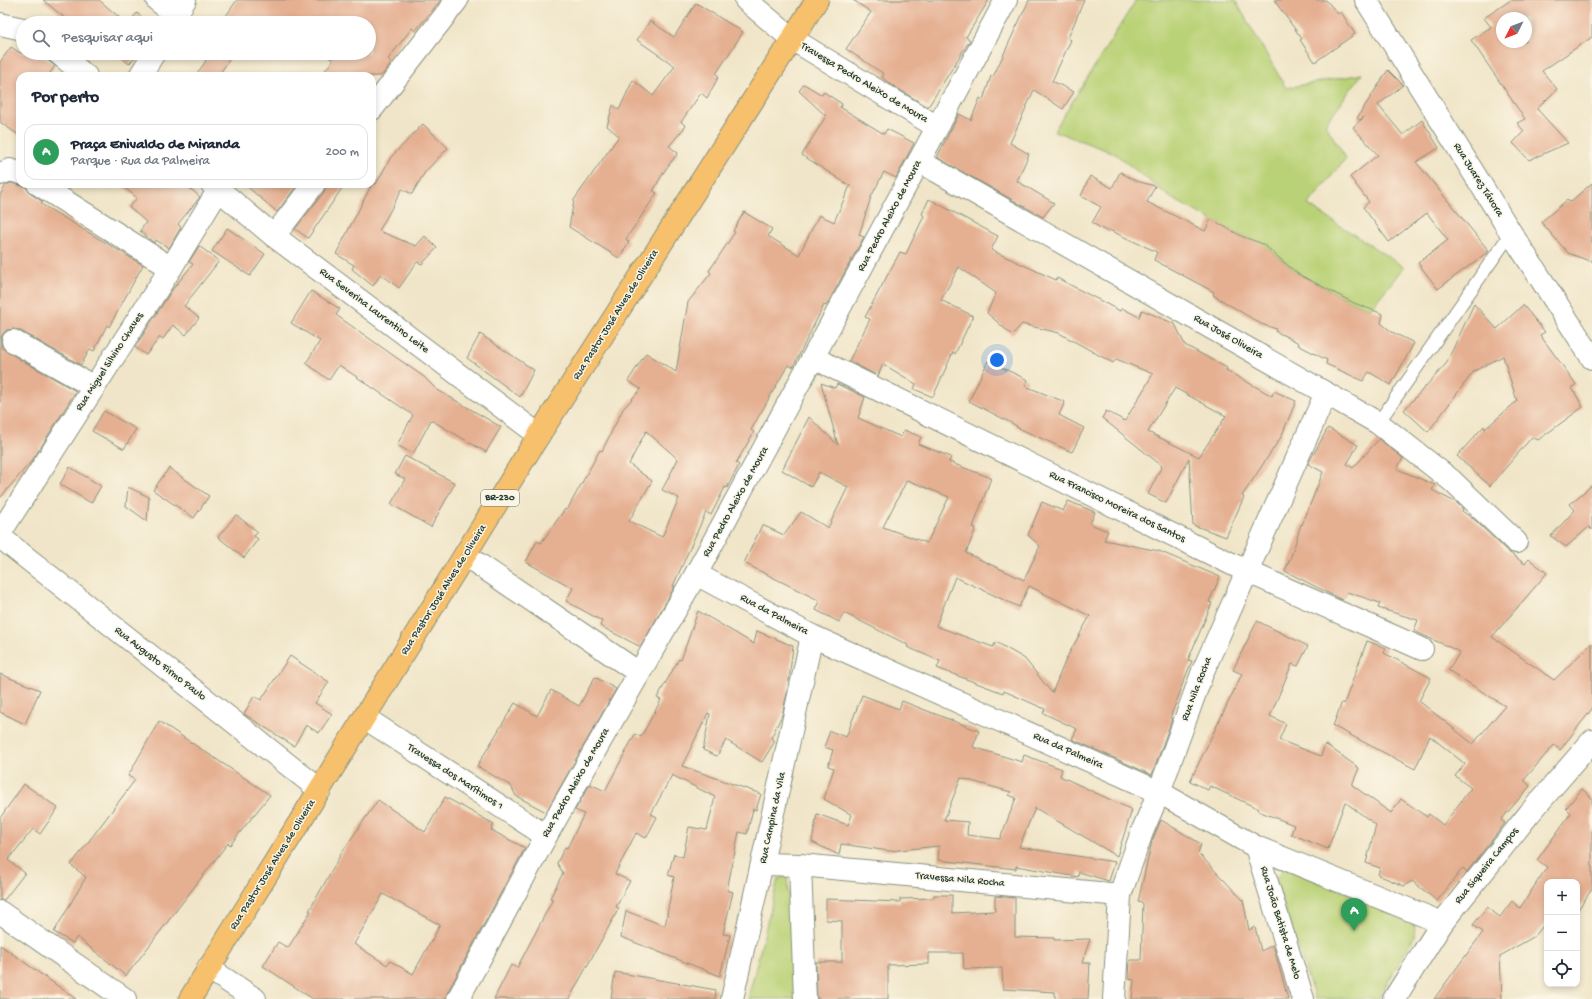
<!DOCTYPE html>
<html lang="pt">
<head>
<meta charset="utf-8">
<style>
  body { margin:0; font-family:"Gochi Hand",sans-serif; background:#f6f6f7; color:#1f2937 }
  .controls { position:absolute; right:12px; bottom:12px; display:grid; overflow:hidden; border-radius:8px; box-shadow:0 2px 6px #0003 }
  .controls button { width:36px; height:36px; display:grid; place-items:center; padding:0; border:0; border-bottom:1px solid #e0e1e3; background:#fff; color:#1f2937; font:20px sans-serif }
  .compass { position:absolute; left:1496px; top:12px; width:36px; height:36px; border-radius:50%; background:#fff; box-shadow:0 2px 6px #0003; rotate:228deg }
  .you { position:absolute; left:997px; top:360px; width:14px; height:14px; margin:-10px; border:3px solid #fff; border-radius:50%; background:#1a73e8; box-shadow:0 0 0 6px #1a73e833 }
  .badge { display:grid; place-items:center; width:26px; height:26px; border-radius:50%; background:#ea580c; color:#fff; font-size:13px; font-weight:700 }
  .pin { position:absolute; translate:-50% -33px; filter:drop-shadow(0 1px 2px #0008) }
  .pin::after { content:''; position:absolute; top:21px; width:14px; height:12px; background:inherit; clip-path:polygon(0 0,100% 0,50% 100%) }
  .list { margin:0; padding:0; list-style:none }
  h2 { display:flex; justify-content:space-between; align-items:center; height:52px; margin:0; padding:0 16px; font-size:17px }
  h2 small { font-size:13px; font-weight:400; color:#747a83 }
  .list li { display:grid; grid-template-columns:26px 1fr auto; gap:12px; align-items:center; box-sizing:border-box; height:56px; margin:0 8px 8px; padding:0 8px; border:1px solid #e0e1e3; border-radius:12px }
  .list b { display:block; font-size:15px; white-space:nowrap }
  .list p { margin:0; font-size:13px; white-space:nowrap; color:#747a83 }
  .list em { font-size:13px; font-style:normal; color:#747a83 }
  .icon { flex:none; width:22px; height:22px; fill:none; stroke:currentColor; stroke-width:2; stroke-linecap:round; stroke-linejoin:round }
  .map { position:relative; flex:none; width:1592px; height:999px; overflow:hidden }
  .search { position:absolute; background:#fff; box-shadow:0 2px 6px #0003; left:16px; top:16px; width:360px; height:44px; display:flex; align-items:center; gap:10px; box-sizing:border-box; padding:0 14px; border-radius:22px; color:#747a83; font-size:15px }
  .panel { position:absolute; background:#fff; box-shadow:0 2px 6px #0003; left:16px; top:72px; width:360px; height:116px; border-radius:12px }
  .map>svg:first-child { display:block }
  .green { fill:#bad277; stroke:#6c8856 }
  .building { fill:#e5af91; fill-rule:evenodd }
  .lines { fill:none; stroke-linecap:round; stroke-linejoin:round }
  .lane-casing { stroke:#88917e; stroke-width:14 }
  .street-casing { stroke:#88917e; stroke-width:24 }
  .primary-casing { stroke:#88917e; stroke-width:24 }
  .lane { stroke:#fff; stroke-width:12 }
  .street { stroke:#fff; stroke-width:22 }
  .primary { stroke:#f7c06c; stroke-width:22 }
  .labels { text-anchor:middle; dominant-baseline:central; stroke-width:3; stroke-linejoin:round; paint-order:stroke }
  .shield { fill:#fcf5e5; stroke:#617469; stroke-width:1 }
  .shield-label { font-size:10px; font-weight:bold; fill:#1f3d34 }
  .street-label { font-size:11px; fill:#1f3d34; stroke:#fcf5e5 }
</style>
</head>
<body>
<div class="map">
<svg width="1592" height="999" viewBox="0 0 1592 999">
  <rect width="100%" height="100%" fill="#fcf5e5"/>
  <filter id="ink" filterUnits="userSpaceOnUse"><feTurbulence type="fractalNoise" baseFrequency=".025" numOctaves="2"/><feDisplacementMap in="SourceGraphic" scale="8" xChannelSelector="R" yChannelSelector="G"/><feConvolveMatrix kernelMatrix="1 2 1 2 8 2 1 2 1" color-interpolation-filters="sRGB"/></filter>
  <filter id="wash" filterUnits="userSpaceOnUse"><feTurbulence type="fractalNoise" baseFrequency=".012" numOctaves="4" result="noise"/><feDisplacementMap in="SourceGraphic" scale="16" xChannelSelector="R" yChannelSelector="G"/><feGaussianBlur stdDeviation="0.9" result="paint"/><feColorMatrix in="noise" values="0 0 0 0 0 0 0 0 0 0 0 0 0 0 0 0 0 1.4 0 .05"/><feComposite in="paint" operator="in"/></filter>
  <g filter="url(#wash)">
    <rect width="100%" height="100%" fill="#f0e5c8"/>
    <g class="green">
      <polygon points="1136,0 1235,0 1286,88 1362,74 1325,124 1346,158 1308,205 1404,267 1370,309 1354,303 1298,274 1268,248 1241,236 1171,198 1114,153 1054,131"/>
      <polygon points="1286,866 1410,920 1415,926 1414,937 1378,999 1315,999 1275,879"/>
      <polygon points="787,876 797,999 748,999 778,879"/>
    </g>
    <g id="blocks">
      <g class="building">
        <polygon points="43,0 99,0 126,23 71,23"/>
        <polygon points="237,0 441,0 415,31 412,28 388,59 392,63 381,76 321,76 333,60 327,56 329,53 369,53 369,23 221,23"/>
        <polygon points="853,0 989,0 966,37 970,40 928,107 890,84 882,77 884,74 846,49 871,12"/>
        <polygon points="1029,0 1084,0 1068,38 1071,40 1052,81 1074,92 1063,109 1034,90 1010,143 1029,154 1017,181 1054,203 1043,217 938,158 938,155 959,114 971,120 980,98 983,100 991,76 993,77"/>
        <polygon points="1274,0 1326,0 1338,14 1341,12 1355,34 1315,62 1300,40 1302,39"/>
        <path d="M1511,0H1592V37L1542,71L1557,89L1537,109L1568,143L1529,160L1513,143L1524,131L1517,123L1525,119L1471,40L1491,27L1484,18ZM1502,18H1526V42H1502Z"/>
        <polygon points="696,3 743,32 716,74 719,76 707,98 701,93 681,122 686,126 669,146 678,153 665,170 653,191 657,193 626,239 629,242 619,258 569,227 574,200 619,136 607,126 613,105 619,110 633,80 653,96 675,66 637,40 650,21 674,37"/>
        <polygon points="137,13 149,23 128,23"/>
        <polygon points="11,47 20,53 39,53 55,66 48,76 20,76 20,136 0,122 0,62"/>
        <polygon points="116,53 139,53 129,64"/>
        <polygon points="206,53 234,53 218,76 195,76 206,61 203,58"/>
        <polygon points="1388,70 1403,85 1378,105 1403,135 1422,120 1439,148 1416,162 1489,251 1438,289 1418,263 1448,240 1427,213 1389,242 1363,207 1369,202 1350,177 1378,155 1353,127 1364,117 1360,120 1357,118"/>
        <path d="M804,84L822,95L824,92L842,104L840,107L884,134L887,129L914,143L896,178L884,172L871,197L859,235L864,237L826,306L824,305L793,367L788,365L751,430L754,432L736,463L739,465L727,488L725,487L711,515L706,512L673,586H675L641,646H639L600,626L602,621L566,601L573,588L526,562L537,541L541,543L565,509L567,510L600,450L602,451L623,409L641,389L628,381L646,353L676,372L688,302L711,273L709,271L735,232L733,231L744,212L772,229L768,236L799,255L819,215L834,222L850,186L802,155L826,116L799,91ZM646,431L678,459L662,490L679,498L662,537L629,521L652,481L629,464Z"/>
        <polygon points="423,124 448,148 425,172 412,194 402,189 379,231 416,246 425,236 437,248 422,264 417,262 399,288 381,274 373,286 352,269 354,265 336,254 372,184 376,184 391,157"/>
        <polygon points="1120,172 1136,181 1155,186 1147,202 1205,231 1211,219 1241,236 1263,244 1298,274 1354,303 1383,314 1381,323 1392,332 1414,343 1391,385 1369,372 1363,381 1326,364 1327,360 1298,345 1299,343 1275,331 1276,329 1261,324 1213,295 1214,292 1154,260 1157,252 1109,230 1108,232 1092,223 1101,207 1081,196 1090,176 1112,188"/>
        <polygon points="11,183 26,187 31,194 43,202 41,204 143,265 109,327 107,325 94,351 90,349 81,365 19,330 13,329 6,330 2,335 1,341 2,348 7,352 76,391 34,458 0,498 0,195 6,185"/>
        <polygon points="1592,183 1592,262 1568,253 1541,222 1567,200 1570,202"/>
        <polygon points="120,184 185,184 200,197 178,224 181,227 169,248 156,240 154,243 140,231 146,222 129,207 137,198"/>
        <polygon points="244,184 298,184 277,212"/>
        <polygon points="326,184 345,184 308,238 295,229 324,192"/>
        <path d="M929,199L998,236L991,250L1056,280L1057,278L1120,311L1122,308L1139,317L1142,310L1175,324L1185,345L1227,368L1226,370L1272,396L1274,391L1296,401L1281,437L1242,496L1244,497L1226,537L1193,525L1189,458L1166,503L1148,494L1162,466L1102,418L1106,411L1125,421L1153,374L1116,359L1113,363L1059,333L1022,324L1012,335L987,313L996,293L959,267L941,300L973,316L955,354L953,352L933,397L914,389L916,384L883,364L878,376L849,361L870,319L865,317L900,252L906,254L924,216L922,214ZM1175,388L1226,416L1199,457L1148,432Z"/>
        <polygon points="227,228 265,254 250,276 212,251"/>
        <polygon points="199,246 219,261 184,306 199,318 186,335 173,325 163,339 160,337 146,355 135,347 172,290 193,264 189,262"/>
        <polygon points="311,291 340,309 336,315 424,377 436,389 501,427 486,452 431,420 413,454 397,445 413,415 339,365 329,380 306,363 320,341 291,323"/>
        <polygon points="1474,304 1497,329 1523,305 1545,332 1540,335 1576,384 1572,388 1583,407 1538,440 1532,437 1490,486 1457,456 1484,426 1485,429 1517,401 1503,356 1474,371 1428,432 1404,410 1446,364"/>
        <polygon points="480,334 534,370 520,397 467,358"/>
        <polygon points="988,361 1028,380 1025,386 1065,402 1059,415 1084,428 1072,452 1016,427 1017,426 969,401"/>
        <path d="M821,383L835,388L837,384L865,397L858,418L901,437L904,430L921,437L918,444L951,457L949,462L991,478L973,527L976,528L966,553L1024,580L1040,546L1028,535L1042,502L1063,511L1068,501L1095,512L1090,524L1108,531L1104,540L1159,551L1220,577L1209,602L1212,603L1188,660L1192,661L1180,690H1181L1170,718L1172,719L1152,775L1072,739L1077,729L1043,713L1045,709L1004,691L1003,693L937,668L940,661L907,647L908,645L844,613L839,622L816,610L820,601L744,563L762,525L784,535L801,512L828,528L848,487L819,472L811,487L782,470L809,417L838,445ZM907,480L949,497L927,543L883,527ZM955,577L1019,607L1029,586L1090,616L1067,657L1052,693L1025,659L996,642L993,647L936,626Z"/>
        <polygon points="104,411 136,429 124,449 92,431"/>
        <polygon points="1328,428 1358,445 1347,464 1353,468 1379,439 1403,458 1397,469 1435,485 1432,490 1457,503 1463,509 1462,511 1476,521 1507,551 1525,564 1529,559 1547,573 1492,637 1554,680 1592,643 1592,709 1560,750 1554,745 1524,780 1530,786 1501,820 1505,823 1467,872 1463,868 1437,901 1412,881 1404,886 1378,875 1380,868 1366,863 1376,825 1345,802 1328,849 1291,834 1294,825 1258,811 1259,809 1210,786 1208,790 1190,781 1242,674 1233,670 1257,621 1308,646 1298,666 1292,664 1270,716 1286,724 1279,740 1321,756 1325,744 1359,768 1352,785 1391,813 1401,799 1427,817 1429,814 1443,825 1471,788 1455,776 1465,764 1430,736 1415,769 1333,726 1342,702 1344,704 1367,641 1386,648 1384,653 1431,678 1419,701 1473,744 1505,706 1448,670 1460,652 1414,631 1418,620 1378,608 1380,603 1347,592 1342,600 1285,571 1293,551 1301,524 1302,525 1323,472 1308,464"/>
        <polygon points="405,456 455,483 431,527 391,504 405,479 395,474"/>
        <polygon points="70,467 101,486 91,503 60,484"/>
        <polygon points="169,468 209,496 194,518 153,490"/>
        <polygon points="1592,485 1592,530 1589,527 1566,547 1551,536 1575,510 1570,504"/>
        <polygon points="128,487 149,497 147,521 126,506"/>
        <polygon points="236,515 258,532 254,536 258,539 244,558 218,537"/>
        <polygon points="698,611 754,644 757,631 793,646 788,689 782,715 771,738 775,741 762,762 726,740 717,756 703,750 710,714 708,713 682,766 761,794 756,810 753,809 747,834 739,832 727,890 733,892 723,934 730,935 720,976 621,937 626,911 665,926 674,877 668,875 674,854 683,857 689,827 707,830 715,797 672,775 651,814 657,817 646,838 636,833 615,874 630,881 616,907 619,908 569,999 494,999 511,965 517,968 553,899 550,898 563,873 557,863 565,847 567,848 584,814 575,810 590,784 605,791 635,734 641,737 661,700 657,698 679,659 681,660"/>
        <polygon points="290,656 329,682 315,703 332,714 319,733 306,725 294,746 244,714 254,696 261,700"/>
        <polygon points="0,674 40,690 25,724 0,712"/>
        <polygon points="595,677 616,689 546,812 516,796 511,786 477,766 515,703 537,716 551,690 579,706"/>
        <path d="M862,695L899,709L902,701L979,731L973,747L1022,762L1024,755L1062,769L1060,776L1132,810L1117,856L1035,808L1019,847L1115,862L1109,881L1079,872L1078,877L1016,866V869L938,860L939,846L889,851L841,844L839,855L812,842L817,814L848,825L852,815L824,799L834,768L828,766L833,750L824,747L830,731L846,737ZM961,778L1011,792L1009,795L1016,798L1000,839L967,835L968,822L944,820Z"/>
        <polygon points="159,721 270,795 230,845 228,843 126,976 77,937 73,943 54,932 86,877 71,865 135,780 128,776"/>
        <polygon points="24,784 58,808 40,834 33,829 8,860 25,873 4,900 0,900 0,818"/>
        <polygon points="1582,789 1592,798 1592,889 1577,911 1577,882 1547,882 1547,921 1535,936 1500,956 1502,999 1434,999 1483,932 1473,925 1487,907 1500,917 1512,901 1520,908 1547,867 1537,860 1571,813 1566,808"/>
        <path d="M445,797L494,824L491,830L525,848L447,993L446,999H313L263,966L278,942L288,948L311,911H309L342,852L378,800L425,832ZM383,894L440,925L413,974L390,961L387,965L354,944Z"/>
        <polygon points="1161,820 1201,844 1198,853 1243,900 1249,930 1255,927 1261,951 1273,945 1288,999 1132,999 1134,980 1129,979 1130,960 1141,960 1143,903 1138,902 1152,841"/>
        <polygon points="934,895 952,895 952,913 995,911 995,896 1015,898 1015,937 1054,938 1054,940 1090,939 1082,963 1090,963 1088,999 1055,999 1055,992 1003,989 1002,968 964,969 963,953 929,953 929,964 888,965 888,999 817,999 816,962 842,962 842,921 826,920 826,899 900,902 900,899 934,898"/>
        <polygon points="0,945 76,999 0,999"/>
        <polygon points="615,972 716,990 715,999 611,999"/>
      </g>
    </g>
  </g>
  <g filter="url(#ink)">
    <use href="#blocks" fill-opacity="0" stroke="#88917e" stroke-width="1"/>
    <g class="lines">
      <defs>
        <polyline id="lane" points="1378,423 1511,233"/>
        <g id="street">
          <polyline points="157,0 176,15"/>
          <polyline points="746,0 792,39 937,127"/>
          <polyline points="1366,0 1511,233 1592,358"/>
          <polyline points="171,23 185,0"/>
          <polyline points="0,24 23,29"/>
          <polyline points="58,53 86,76"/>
          <polyline points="140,76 154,53"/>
          <polyline points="372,109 457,0"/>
          <polyline points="919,161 1378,423 1451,480 1516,542"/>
          <polyline points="0,174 10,170 20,173"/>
          <polyline points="38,184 171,268"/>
          <polyline points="212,184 274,236 539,435"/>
          <polyline points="274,236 314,184"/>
          <polyline points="13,341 94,387"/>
          <polyline points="814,358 1246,571 1422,649"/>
          <polyline points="0,533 171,268 219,189"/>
          <polyline points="0,537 320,790"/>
          <polyline points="465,555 639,673"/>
          <polyline points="696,574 812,636 1159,792 1256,847 1442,923"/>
          <polyline points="365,718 546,836"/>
          <polyline points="1256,847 1303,999"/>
          <polyline points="764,864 800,865 805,999"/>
          <polyline points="800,865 1120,895"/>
          <polyline points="0,912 125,999"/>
          <polyline points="208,968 255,999"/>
          <polyline points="458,999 546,836 696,574 1006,0"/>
          <polyline points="732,999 812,636"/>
          <polyline points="1114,999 1120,895 1142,832 1159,792 1203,671 1326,393"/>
          <polyline points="1394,999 1442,923 1529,814 1592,741"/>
        </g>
        <polyline id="primary" points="190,999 539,435 817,0"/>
      </defs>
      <use href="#lane" class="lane-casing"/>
      <use href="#street" class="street-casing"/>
      <use href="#primary" class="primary-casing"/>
      <use href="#lane" class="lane"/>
      <use href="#street" class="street"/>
      <use href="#primary" class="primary"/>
    </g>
  </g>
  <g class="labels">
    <rect class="shield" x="481" y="490" width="38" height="16" rx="3"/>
    <g class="shield-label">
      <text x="500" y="498">BR-230</text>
    </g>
    <g class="street-label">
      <text transform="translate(864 83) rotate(31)">Travessa Pedro Aleixo de Moura</text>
      <text transform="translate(1478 180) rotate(58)">Rua Juarez Távora</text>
      <text transform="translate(890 216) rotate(-62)">Rua Pedro Aleixo de Moura</text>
      <text transform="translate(374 311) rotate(37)">Rua Severina Laurentino Leite</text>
      <text transform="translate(616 315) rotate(-58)">Rua Pastor José Alves de Oliveira</text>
      <text transform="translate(1228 337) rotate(30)">Rua José Oliveira</text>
      <text transform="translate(110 362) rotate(-57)">Rua Miguel Silvino Chaves</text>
      <text transform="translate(736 502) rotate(-61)">Rua Pedro Aleixo de Moura</text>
      <text transform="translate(1117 507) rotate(26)">Rua Francisco Moreira dos Santos</text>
      <text transform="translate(444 590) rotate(-58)">Rua Pastor José Alves de Oliveira</text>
      <text transform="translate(774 615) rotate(28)">Rua da Palmeira</text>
      <text transform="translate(160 664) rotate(38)">Rua Augusto Firmo Paulo</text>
      <text transform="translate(1197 689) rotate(-69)">Rua Nila Rocha</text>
      <text transform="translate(1068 751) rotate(24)">Rua da Palmeira</text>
      <text transform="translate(455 777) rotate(33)">Travessa dos Marítimos 1</text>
      <text transform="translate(576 783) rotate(-60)">Rua Pedro Aleixo de Moura</text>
      <text transform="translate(773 818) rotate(-78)">Rua Campina da Vila</text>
      <text transform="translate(273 865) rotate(-58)">Rua Pastor José Alves de Oliveira</text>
      <text transform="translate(1487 866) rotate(-51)">Rua Siqueira Campos</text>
      <text transform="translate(960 880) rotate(5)">Travessa Nila Rocha</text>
      <text transform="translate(1280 923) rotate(73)">Rua João Batista de Melo</text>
    </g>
  </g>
</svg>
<div class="controls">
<button>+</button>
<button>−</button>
<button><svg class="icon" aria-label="locate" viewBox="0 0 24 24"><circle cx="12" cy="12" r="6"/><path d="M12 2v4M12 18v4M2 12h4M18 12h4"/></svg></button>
</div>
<svg class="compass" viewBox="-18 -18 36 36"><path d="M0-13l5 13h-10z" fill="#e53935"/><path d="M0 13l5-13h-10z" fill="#747a83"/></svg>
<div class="you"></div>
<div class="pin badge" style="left:1354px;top:931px;background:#2e9e5b">A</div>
<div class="search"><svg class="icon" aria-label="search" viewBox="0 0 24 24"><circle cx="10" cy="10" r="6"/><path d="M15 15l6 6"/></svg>Pesquisar aqui</div>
<section class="panel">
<h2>Por perto<small></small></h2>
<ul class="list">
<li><span class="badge" style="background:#2e9e5b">A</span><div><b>Praça Enivaldo de Miranda</b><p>Parque · Rua da Palmeira</p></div><em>200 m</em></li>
</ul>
</section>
</div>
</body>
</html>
